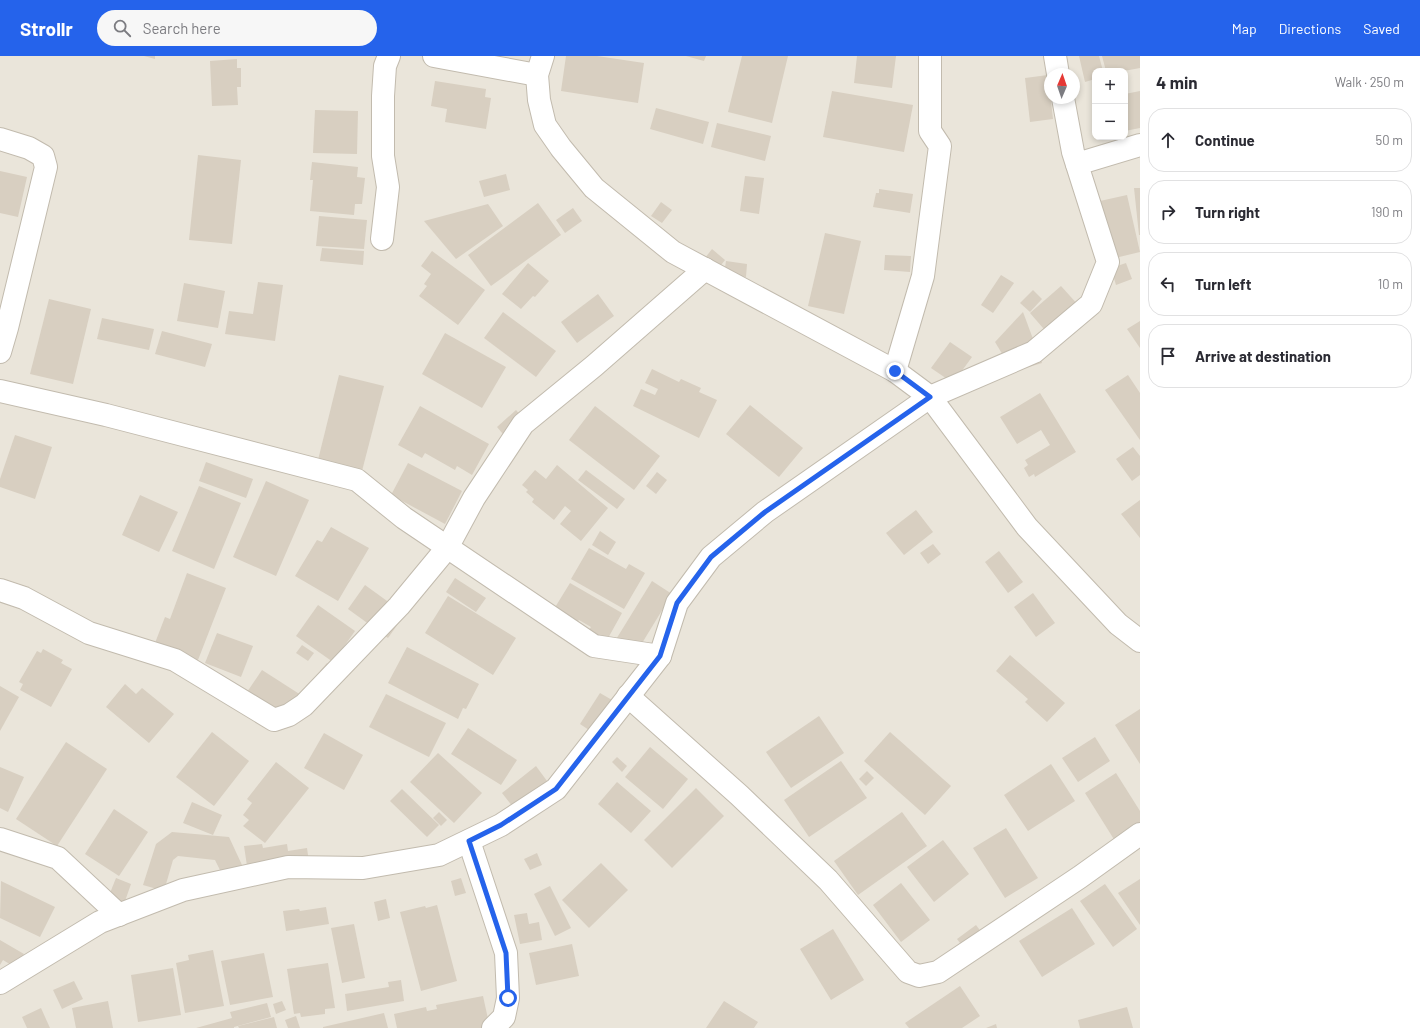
<!DOCTYPE html>
<html lang="en">
<head>
<meta charset="utf-8">
<style>
  body { margin:0; font-family:Barlow,sans-serif; background:#f7f7f7; color:#2b2b33 }
  .controls { position:absolute; right:12px; top:12px; display:grid; overflow:hidden; border-radius:8px; box-shadow:0 2px 6px #0003 }
  .controls button { width:36px; height:36px; display:grid; place-items:center; padding:0; border:0; border-bottom:1px solid #e1e1e2; background:#fff; color:#2b2b33; font:20px sans-serif }
  .compass { position:absolute; left:1044px; top:12px; width:36px; height:36px; border-radius:50%; background:#fff; box-shadow:0 2px 6px #0003; rotate:2deg }
  .stop { position:absolute; width:12px; height:12px; margin:-9px; border:3px solid #2563eb; border-radius:50%; background:#fff }
  .stop.end { background:#2563eb; border-color:#fff; box-shadow:0 1px 4px #0008 }
  .list { margin:0; padding:0; list-style:none }
  h2 { display:flex; justify-content:space-between; align-items:center; height:52px; margin:0; padding:0 16px; font-size:17px }
  h2 small { font-size:13px; font-weight:400; color:#7c7c81 }
  .list li { display:grid; grid-template-columns:26px 1fr auto; gap:12px; align-items:center; box-sizing:border-box; height:64px; margin:0 8px 8px; padding:0 8px; border:1px solid #e1e1e2; border-radius:16px }
  .list b { display:block; font-size:15px; white-space:nowrap }
  .list em { font-size:13px; font-style:normal; color:#7c7c81 }
  .icon { flex:none; width:22px; height:22px; fill:none; stroke:currentColor; stroke-width:2; stroke-linecap:round; stroke-linejoin:round }
  .map { position:relative; flex:none; width:1140px; height:972px; overflow:hidden }
  header { display:flex; align-items:center; gap:24px; box-sizing:border-box; height:56px; padding:0 20px; background:#2563eb; color:#fff }
  header strong { font-size:19px }
  nav { display:flex; gap:22px; margin-inline-start:auto; font-size:14px }
  .search { width:280px; height:36px; background:#f7f7f7; display:flex; align-items:center; gap:10px; box-sizing:border-box; padding:0 14px; border-radius:22px; color:#7c7c81; font-size:15px }
  main { display:flex }
  aside { flex:1; background:#fff }
  .map>svg:first-child { display:block }
  .residential { fill:#eae5da; fill-rule:evenodd }
  .building { fill:#d8cfc1 }
  .lines { fill:none; stroke-linecap:round; stroke-linejoin:round }
  .minor-casing { stroke:#c2bbae; stroke-width:24 }
  .minor { stroke:#fff; stroke-width:22 }
  .route { stroke:#2563eb; stroke-width:5 }
</style>
</head>
<body>
<header>
<strong>Strollr</strong>
<div class="search"><svg class="icon" aria-label="search" viewBox="0 0 24 24"><circle cx="10" cy="10" r="6"/><path d="M15 15l6 6"/></svg>Search here</div>
<nav><a>Map</a><a>Directions</a><a>Saved</a></nav>
</header>
<main>
<div class="map">
<svg width="1140" height="972" viewBox="0 0 1140 972">
  <rect width="100%" height="100%" fill="#f6f3ec"/>
  <path class="residential" d="M0,0H1140V972H0ZM1095,15H1125V81H1095ZM1050,18H1074V42H1050Z"/>
  <g class="building">
    <polygon points="144,0 155,0 155,3"/>
    <polygon points="566,0 597,0 644,7 638,47 561,35"/>
    <polygon points="686,0 706,0 704,5"/>
    <polygon points="742,0 788,0 772,67 728,56"/>
    <polygon points="857,0 896,0 892,32 854,27"/>
    <polygon points="1079,0 1099,0 1103,15 1095,15 1095,23 1085,26"/>
    <polygon points="1102,0 1140,0 1140,12 1124,15 1106,15"/>
    <polygon points="237,3 237,12 241,12 241,31 237,31 238,49 212,50 210,5"/>
    <polygon points="1048,19 1053,63 1030,66 1025,22"/>
    <polygon points="435,25 486,33 485,41 491,42 486,73 445,66 447,53 431,50"/>
    <polygon points="832,35 913,49 904,96 823,81"/>
    <polygon points="1140,35 1140,72 1125,75 1125,38"/>
    <polygon points="656,52 709,66 703,88 650,73"/>
    <polygon points="315,54 358,55 357,98 313,97"/>
    <polygon points="717,67 771,80 765,105 711,91"/>
    <polygon points="198,99 241,104 232,188 189,184"/>
    <polygon points="312,106 358,111 357,121 365,122 362,148 355,148 354,159 310,155 313,124 310,124"/>
    <polygon points="0,115 27,121 18,161 0,157"/>
    <polygon points="506,118 510,134 484,141 479,125"/>
    <polygon points="745,120 764,122 759,158 740,155"/>
    <polygon points="1134,132 1140,132 1140,179 1139,179"/>
    <polygon points="879,133 913,138 910,157 873,151 876,137 879,137"/>
    <polygon points="1127,139 1140,196 1115,202 1100,145"/>
    <polygon points="661,146 672,154 662,167 651,160"/>
    <polygon points="538,147 561,179 491,230 468,199"/>
    <polygon points="488,148 503,170 456,203 424,165"/>
    <polygon points="573,152 582,165 565,177 556,164"/>
    <polygon points="319,160 367,164 364,193 316,190"/>
    <polygon points="825,177 861,185 844,258 808,250"/>
    <polygon points="322,192 364,195 363,209 320,205"/>
    <polygon points="712,193 725,204 718,213 705,202"/>
    <polygon points="432,195 485,234 458,269 419,240 427,230 424,228 431,218 421,210"/>
    <polygon points="885,199 911,200 910,216 884,214"/>
    <polygon points="726,205 747,208 746,221 724,218"/>
    <polygon points="528,207 549,225 535,241 533,240 521,253 502,238"/>
    <polygon points="1126,207 1132,223 1116,229 1111,212"/>
    <polygon points="1001,219 1014,227 993,257 981,249"/>
    <polygon points="258,226 283,229 275,285 225,278 229,255 253,258"/>
    <polygon points="184,227 225,235 218,272 177,265"/>
    <polygon points="1061,230 1088,260 1056,287 1030,257"/>
    <polygon points="1033,234 1042,243 1030,256 1020,247"/>
    <polygon points="598,238 614,260 577,287 561,266"/>
    <polygon points="49,243 91,253 73,328 30,318"/>
    <polygon points="503,256 556,295 536,321 484,282"/>
    <polygon points="1023,256 1042,307 1013,316 995,286"/>
    <polygon points="102,262 154,273 149,294 97,283"/>
    <polygon points="1140,265 1140,292 1127,273"/>
    <polygon points="162,275 212,288 205,311 155,298"/>
    <polygon points="445,277 506,311 482,352 422,318"/>
    <polygon points="950,286 972,301 953,327 931,312"/>
    <polygon points="652,313 679,326 681,323 701,332 699,336 717,344 699,382 633,350 641,333 655,339 658,333 645,327"/>
    <polygon points="339,319 384,330 362,415 318,404"/>
    <polygon points="1128,319 1140,337 1140,384 1105,334"/>
    <polygon points="1040,337 1076,396 1035,421 1034,418 1029,421 1024,412 1028,409 1025,404 1050,389 1041,374 1017,388 1000,361"/>
    <polygon points="750,349 803,392 779,421 726,378"/>
    <polygon points="420,350 489,388 472,419 457,410 455,414 425,397 422,402 398,389"/>
    <polygon points="595,350 660,400 634,434 569,384"/>
    <polygon points="516,354 527,367 508,384 497,371"/>
    <polygon points="15,379 52,391 35,443 0,431 0,423"/>
    <polygon points="1133,391 1140,400 1140,419 1132,425 1116,403"/>
    <polygon points="206,406 253,423 246,442 199,425"/>
    <polygon points="408,407 462,435 445,468 391,439"/>
    <polygon points="557,409 608,452 581,485 560,468 571,455 565,450 554,464 532,446 534,443 526,436 528,434 522,429 535,414 546,423"/>
    <polygon points="586,414 625,443 617,453 578,424"/>
    <polygon points="657,416 667,424 656,438 646,430"/>
    <polygon points="266,425 309,444 276,520 233,501"/>
    <polygon points="199,430 241,447 214,513 172,495"/>
    <polygon points="140,439 178,456 159,496 122,479"/>
    <polygon points="1140,444 1140,482 1121,458"/>
    <polygon points="916,454 933,476 904,499 886,477"/>
    <polygon points="331,471 369,492 338,545 295,520 317,484 322,486"/>
    <polygon points="600,475 616,486 608,499 592,489"/>
    <polygon points="933,488 941,498 928,508 920,497"/>
    <polygon points="589,492 626,513 629,508 645,517 624,553 571,523"/>
    <polygon points="999,495 1023,526 1008,537 985,506"/>
    <polygon points="187,517 226,532 198,604 155,587 165,561 170,563"/>
    <polygon points="455,522 486,542 476,556 446,536"/>
    <polygon points="652,525 672,538 636,597 615,585"/>
    <polygon points="570,527 622,557 607,584 589,574 591,571 579,564 577,566 554,553"/>
    <polygon points="365,529 405,558 388,582 348,553"/>
    <polygon points="1033,537 1055,567 1036,581 1014,551"/>
    <polygon points="448,540 516,582 493,619 425,577"/>
    <polygon points="318,549 355,575 333,606 296,580"/>
    <polygon points="217,577 253,590 241,621 205,607"/>
    <polygon points="302,589 314,597 308,605 296,597"/>
    <polygon points="407,591 479,628 466,653 463,652 458,663 388,627"/>
    <polygon points="43,593 63,604 61,607 72,613 51,651 20,634 23,628 19,626 37,595 41,597"/>
    <polygon points="1010,599 1065,647 1047,666 1025,646 1028,643 996,615"/>
    <polygon points="327,607 333,611 326,620 320,615"/>
    <polygon points="262,614 301,639 282,668 243,642"/>
    <polygon points="125,628 136,638 142,632 174,658 149,687 106,651"/>
    <polygon points="0,630 19,641 0,675"/>
    <polygon points="600,637 612,644 592,676 580,668"/>
    <polygon points="386,638 446,667 429,701 369,671"/>
    <polygon points="1140,653 1140,708 1115,669"/>
    <polygon points="819,660 844,697 791,732 766,696"/>
    <polygon points="468,672 517,704 501,729 451,698"/>
    <polygon points="212,676 249,705 214,750 176,721"/>
    <polygon points="890,676 951,730 925,759 864,705"/>
    <polygon points="324,677 363,699 344,734 304,712"/>
    <polygon points="1095,681 1110,705 1078,726 1062,702"/>
    <polygon points="66,686 107,713 57,790 16,763"/>
    <polygon points="650,691 688,723 663,753 625,721"/>
    <polygon points="438,697 482,737 454,767 410,726"/>
    <polygon points="617,701 627,710 622,716 612,706"/>
    <polygon points="841,705 867,742 809,781 784,744"/>
    <polygon points="276,706 309,732 265,787 243,770 249,764 243,759 252,747 247,743"/>
    <polygon points="1051,708 1075,745 1028,775 1004,739"/>
    <polygon points="536,710 547,725 513,751 502,737"/>
    <polygon points="0,711 24,721 8,756 0,752"/>
    <polygon points="867,715 874,722 866,730 859,723"/>
    <polygon points="1116,717 1140,755 1140,769 1115,785 1085,737"/>
    <polygon points="617,726 651,755 631,777 598,748"/>
    <polygon points="696,732 724,760 672,812 644,784"/>
    <polygon points="402,733 439,769 427,781 390,745"/>
    <polygon points="192,746 222,759 213,779 183,767"/>
    <polygon points="114,753 148,776 119,820 85,798"/>
    <polygon points="439,756 447,764 441,770 433,762"/>
    <polygon points="902,756 927,790 858,839 834,805"/>
    <polygon points="1006,772 1038,822 1005,842 973,792"/>
    <polygon points="172,776 229,781 242,809 222,818 215,804 178,800 173,804 164,835 143,829 156,788"/>
    <polygon points="943,784 969,818 934,846 907,811"/>
    <polygon points="262,788 263,792 287,788 288,795 307,792 310,813 249,823 244,790"/>
    <polygon points="537,797 542,809 530,814 524,803"/>
    <polygon points="601,807 628,834 589,872 562,844"/>
    <polygon points="116,822 131,828 124,848 108,842"/>
    <polygon points="461,822 466,837 455,840 451,825"/>
    <polygon points="1140,823 1140,869 1118,837"/>
    <polygon points="1,825 55,851 40,881 0,862"/>
    <polygon points="901,827 930,864 901,886 873,849"/>
    <polygon points="1105,828 1137,873 1113,891 1080,845"/>
    <polygon points="550,830 571,872 555,880 534,838"/>
    <polygon points="386,843 390,862 378,865 374,846"/>
    <polygon points="437,849 457,925 421,935 400,856 425,850 426,852"/>
    <polygon points="326,851 329,868 286,875 283,855 299,853 300,855"/>
    <polygon points="1072,852 1095,888 1042,921 1019,885"/>
    <polygon points="527,857 529,868 539,866 542,884 520,888 514,859"/>
    <polygon points="354,868 365,922 342,927 331,872"/>
    <polygon points="976,869 982,877 963,891 957,883"/>
    <polygon points="833,873 864,924 831,944 800,893"/>
    <polygon points="0,884 24,898 16,912 3,904 0,909"/>
    <polygon points="572,888 579,920 536,929 529,897"/>
    <polygon points="213,894 224,950 185,957 176,907 189,904 188,899"/>
    <polygon points="264,897 273,941 230,949 221,905"/>
    <polygon points="328,907 335,952 325,953 325,958 301,961 300,957 294,958 287,913"/>
    <polygon points="173,912 181,959 138,966 131,919"/>
    <polygon points="401,924 404,945 347,955 345,938 389,931 388,926"/>
    <polygon points="74,925 83,943 62,953 53,934"/>
    <polygon points="960,930 980,960 962,972 909,972 905,967"/>
    <polygon points="483,940 490,972 397,972 394,958 426,951 427,955 437,953 436,949"/>
    <polygon points="108,945 113,972 76,972 72,952"/>
    <polygon points="282,945 286,954 276,958 273,948"/>
    <polygon points="724,945 758,966 754,972 706,972"/>
    <polygon points="267,947 271,961 234,971 234,972 196,972 232,962 230,956"/>
    <polygon points="1127,951 1133,972 1080,972 1078,964"/>
    <polygon points="41,952 50,972 27,972 22,961"/>
    <polygon points="384,957 388,972 323,972 323,971"/>
    <polygon points="296,960 300,972 288,972 285,964"/>
    <polygon points="274,961 277,972 239,972 238,970"/>
    <polygon points="996,968 997,972 986,972"/>
  </g>
  <g class="lines">
    <defs>
      <g id="minor">
        <polyline points="434,0 537,19"/>
        <polyline points="543,0 537,19 539,44 545,69 561,92 594,132 673,196 895,315 930,341 1027,471 1118,568 1140,585"/>
        <polyline points="1055,0 1058,18"/>
        <polyline points="0,83 29,92 43,100 46,111 7,272 0,296"/>
        <polyline points="1077,108 1140,89"/>
        <polyline points="382,183 388,131 383,100 383,40 385,10 389,0"/>
        <polyline points="895,315 923,220 940,90 930,75 930,0"/>
        <polyline points="0,335 106,359 357,424 404,462 594,590 660,600"/>
        <polyline points="0,534 24,542 89,577 175,604 274,664 289,659 304,649 399,550 447,492 474,442 523,368 594,310 705,213"/>
        <polyline points="628,640 739,739 828,824 908,916 919,920 938,916 1080,821 1140,778"/>
        <polyline points="0,783 58,802 119,859"/>
        <polyline points="469,785 506,897 508,942 504,961 493,972"/>
        <polyline points="0,927 100,866 183,834 288,811 363,812 439,799 501,769 556,733 660,600 677,547 711,501 765,456 930,341 1034,296 1091,248 1108,206 1073,96 1063,42"/>
      </g>
    </defs>
    <use href="#minor" class="minor-casing"/>
    <use href="#minor" class="minor"/>
  </g>
  <g class="lines">
    <polyline class="route" points="508,942 506,897 469,785 501,769 556,733 660,600 677,547 711,501 765,456 930,341 895,315"/>
  </g>
</svg>
<div class="controls">
<button>+</button>
<button>−</button>
</div>
<svg class="compass" viewBox="-18 -18 36 36"><path d="M0-13l5 13h-10z" fill="#e53935"/><path d="M0 13l5-13h-10z" fill="#7c7c81"/></svg>
<div class="stop" style="left:508px;top:942px"></div>
<div class="stop end" style="left:895px;top:315px"></div>
</div>
<aside>
<h2>4 min<small>Walk · 250 m</small></h2>
<ul class="list">
<li><svg class="icon" aria-label="ahead" viewBox="0 0 24 24"><path d="M12 20V5M6 11l6-6 6 6"/></svg><div><b>Continue</b></div><em>50 m</em></li>
<li><svg class="icon" aria-label="right" viewBox="0 0 24 24"><path d="M7 20v-9h11M14 6l5 5-5 5"/></svg><div><b>Turn right</b></div><em>190 m</em></li>
<li><svg class="icon" aria-label="left" viewBox="0 0 24 24"><path d="M17 20v-9H6M10 6l-5 5 5 5"/></svg><div><b>Turn left</b></div><em>10 m</em></li>
<li><svg class="icon" aria-label="arrive" viewBox="0 0 24 24"><path d="M6 21V4h12l-3 4 3 4H6"/></svg><div><b>Arrive at destination</b></div></li>
</ul>
</aside>
</main>
</body>
</html>
